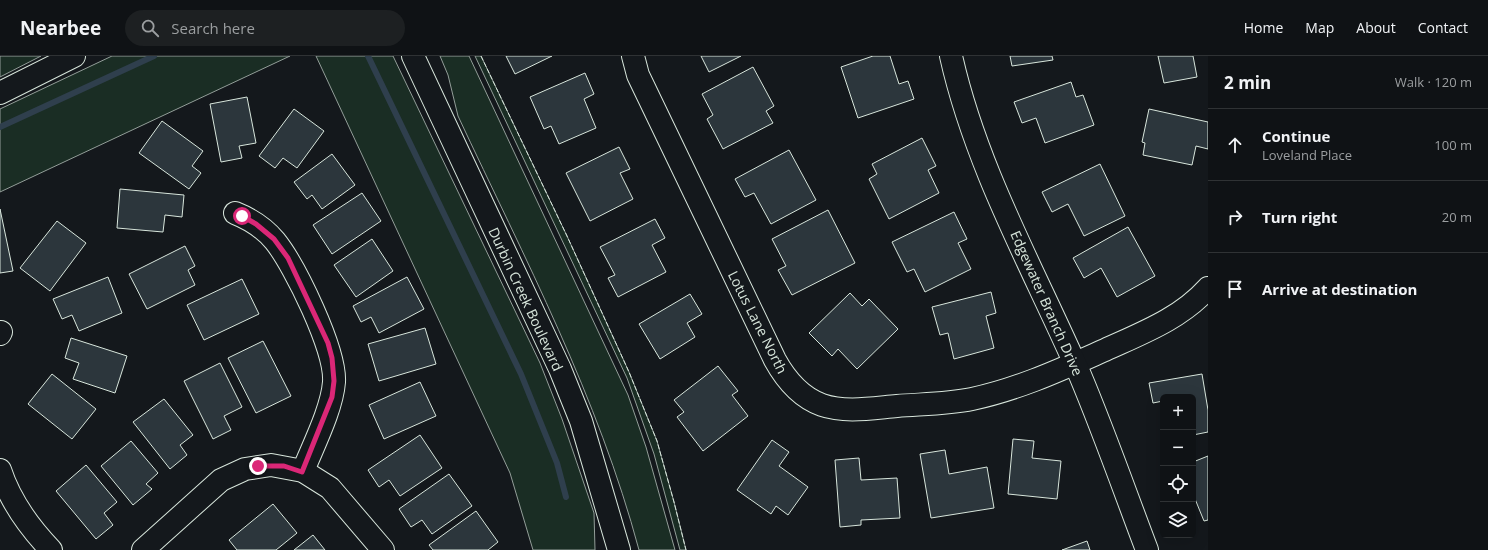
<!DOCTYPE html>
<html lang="en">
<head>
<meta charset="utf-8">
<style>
  body { margin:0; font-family:"Open Sans",sans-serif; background:#1d2022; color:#f1f3f6 }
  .controls { position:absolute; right:12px; bottom:12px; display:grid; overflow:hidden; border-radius:6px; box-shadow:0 4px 16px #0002 }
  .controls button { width:36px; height:36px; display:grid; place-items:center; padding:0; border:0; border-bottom:1px solid #2f3234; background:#0f1215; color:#f1f3f6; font:20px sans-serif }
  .stop { position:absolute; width:12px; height:12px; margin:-9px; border:3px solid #db2777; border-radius:50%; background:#fff }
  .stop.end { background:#db2777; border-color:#fff; box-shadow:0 1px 4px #0008 }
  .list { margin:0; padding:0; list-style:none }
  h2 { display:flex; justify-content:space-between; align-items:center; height:52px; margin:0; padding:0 16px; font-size:17px }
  h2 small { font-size:13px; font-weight:400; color:#9b9ea0 }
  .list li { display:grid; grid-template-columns:26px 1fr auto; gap:12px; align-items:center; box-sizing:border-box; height:72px; padding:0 16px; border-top:1px solid #2f3234 }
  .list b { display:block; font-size:15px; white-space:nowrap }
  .list p { margin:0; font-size:13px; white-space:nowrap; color:#9b9ea0 }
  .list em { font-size:13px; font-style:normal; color:#9b9ea0 }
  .icon { flex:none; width:22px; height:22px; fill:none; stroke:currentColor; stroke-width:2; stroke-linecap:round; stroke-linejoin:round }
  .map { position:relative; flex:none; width:1208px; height:494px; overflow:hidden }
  header { display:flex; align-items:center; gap:24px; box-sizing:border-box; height:56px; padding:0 20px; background:#0f1215; border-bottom:1px solid #2f3234 }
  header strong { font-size:19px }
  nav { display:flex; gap:22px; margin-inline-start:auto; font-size:14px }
  .search { width:280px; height:36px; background:#1d2022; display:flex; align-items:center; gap:10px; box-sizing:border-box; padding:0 14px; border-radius:22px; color:#9b9ea0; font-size:15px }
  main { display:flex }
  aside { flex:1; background:#0f1215 }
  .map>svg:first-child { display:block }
  .green { fill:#1a2d24; stroke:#939e99 }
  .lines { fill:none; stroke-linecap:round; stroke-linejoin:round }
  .stream { stroke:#2f3f4d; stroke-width:6 }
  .building { fill:#2c363c; stroke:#d8e6dc }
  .minor-casing { stroke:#d8e6dc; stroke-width:24 }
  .minor { stroke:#14181c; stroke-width:22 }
  .fence { stroke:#d8e6dc; stroke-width:1; stroke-dasharray:5 2; stroke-linecap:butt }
  .route { stroke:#db2777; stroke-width:5 }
  .labels { text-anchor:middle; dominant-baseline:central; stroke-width:3; stroke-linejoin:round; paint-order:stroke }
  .street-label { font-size:14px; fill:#d8e6dc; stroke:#14181c }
</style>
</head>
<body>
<header>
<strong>Nearbee</strong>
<div class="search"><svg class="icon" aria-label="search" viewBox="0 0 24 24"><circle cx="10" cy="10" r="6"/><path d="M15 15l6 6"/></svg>Search here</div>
<nav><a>Home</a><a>Map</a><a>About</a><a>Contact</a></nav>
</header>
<main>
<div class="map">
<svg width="1208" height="494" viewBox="0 0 1208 494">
  <rect width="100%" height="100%" fill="#14181c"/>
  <g class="green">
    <polygon points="0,0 41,0 0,21"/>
    <polygon points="112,0 290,0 0,136 0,53"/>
    <polygon points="316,0 393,0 540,307 562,363 594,457 595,494 533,494 510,417"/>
    <path d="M440,0H469L628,339L646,391L675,494H639C598,341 525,203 458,60L448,19Z"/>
    <polygon points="475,0 481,0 567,180 629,316 657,385 674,446 686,494 680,494 654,398 627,322"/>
  </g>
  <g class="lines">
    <g class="stream">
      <polyline points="368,0 521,318 557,407 566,441"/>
      <polyline points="0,71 154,0"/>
    </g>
  </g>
  <g class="building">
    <polygon points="506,0 552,0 515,18"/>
    <polygon points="701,0 741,0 709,16"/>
    <polygon points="873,0 890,0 899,28 908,25 914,43 858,62 841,11"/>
    <polygon points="1010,0 1052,0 1053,4 1012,10"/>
    <polygon points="1158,0 1193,0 1197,21 1164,27"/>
    <polygon points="753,11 774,50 766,55 773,67 723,93 707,63 713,59 702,38"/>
    <polygon points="585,17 594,38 584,43 596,72 559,88 551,70 544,73 530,41"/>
    <polygon points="1071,26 1076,41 1083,39 1094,69 1045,87 1036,62 1022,67 1014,46"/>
    <polygon points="247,41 256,87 239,90 242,102 221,106 210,48"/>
    <polygon points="294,53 324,75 297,112 283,102 275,112 259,100"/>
    <polygon points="1149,53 1208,66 1208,93 1196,90 1192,109 1143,99 1145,87 1142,86"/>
    <polygon points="162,65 203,95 192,110 201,117 189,133 139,97"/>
    <polygon points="922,82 936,110 928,114 939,137 889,163 869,123 877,118 872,108"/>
    <polygon points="619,91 630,113 620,117 633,143 590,165 566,117"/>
    <polygon points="789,94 816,144 771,168 754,137 745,141 735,123"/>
    <polygon points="332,98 355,129 322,153 312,139 307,143 294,126"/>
    <polygon points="1100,108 1125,160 1084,180 1068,148 1052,156 1042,136"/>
    <polygon points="120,133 184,139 182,161 165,159 163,176 117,172"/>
    <polygon points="362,137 381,165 332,198 313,169"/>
    <polygon points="0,153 13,215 0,217"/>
    <polygon points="828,154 855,207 792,239 778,214 786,210 772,183"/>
    <polygon points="954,156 967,183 958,187 971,213 925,236 914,213 907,216 892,186"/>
    <polygon points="655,163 665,182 652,189 666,216 618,241 608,222 615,219 600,191"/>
    <polygon points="57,165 86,187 50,235 20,212"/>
    <polygon points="1128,171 1155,220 1117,241 1101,212 1084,222 1073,202"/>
    <polygon points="372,183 393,215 356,241 334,209"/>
    <polygon points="185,190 195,210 188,214 195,229 147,253 129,218"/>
    <polygon points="108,221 122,257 79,275 72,259 62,263 53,243"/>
    <polygon points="407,221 424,253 379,277 371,261 361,266 353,250"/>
    <polygon points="242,223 259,258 204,284 187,249"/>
    <polygon points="991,236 996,257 986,260 994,292 954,303 948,277 940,279 932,251"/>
    <polygon points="850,237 862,250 869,243 898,273 857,313 838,293 832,300 809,277"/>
    <polygon points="690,238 702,258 687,267 695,281 660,303 639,268"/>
    <polygon points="425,272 436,308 379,325 368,288"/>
    <polygon points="71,282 127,300 115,337 73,323 79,307 65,302"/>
    <polygon points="263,285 291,340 256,357 228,302"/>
    <polygon points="220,307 242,351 224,360 231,374 213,383 184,325"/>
    <polygon points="718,310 738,335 732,339 748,360 703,395 677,361 684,356 674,344"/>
    <polygon points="52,318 96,353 72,383 28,348"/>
    <polygon points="1202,318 1208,354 1208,376 1193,379 1193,341 1163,341 1163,348 1163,345 1153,347 1149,327"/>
    <polygon points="420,326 436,360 384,383 369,349"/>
    <polygon points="164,343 193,379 180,389 187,399 170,413 133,366"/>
    <polygon points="420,379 442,412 400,440 389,424 379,431 368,414"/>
    <polygon points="1013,383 1034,385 1032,402 1061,405 1057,443 1008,438"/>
    <polygon points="772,384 789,396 779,410 808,431 788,459 776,450 771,458 737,434"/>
    <polygon points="131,385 158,417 146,428 152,433 133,449 101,410"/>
    <polygon points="945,394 949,418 987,411 994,452 931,462 920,398"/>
    <polygon points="1208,400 1208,464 1204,465 1193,438 1193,406"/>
    <polygon points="859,402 861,424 897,422 900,462 861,464 861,469 840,471 835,404"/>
    <polygon points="86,409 117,446 104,457 113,469 96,483 56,435"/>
    <polygon points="449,418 472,450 432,478 422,464 411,471 399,453"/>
    <polygon points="273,448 297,477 276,494 237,494 229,484"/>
    <polygon points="476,455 498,486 488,494 433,494 429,489"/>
    <polygon points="313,479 325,494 294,494"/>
    <polygon points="1087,485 1090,494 1062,494"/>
  </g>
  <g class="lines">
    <defs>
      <g id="minor">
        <polyline points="413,0 560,313 581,365 619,494"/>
        <path d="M633,0L638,19L775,304C786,324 800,341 822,349C845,357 873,352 897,350C922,348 948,348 972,343C1019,333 1062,313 1105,294C1142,277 1180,263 1208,232"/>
        <path d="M951,0C976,112 1034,214 1080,319C1104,376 1125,436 1147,494"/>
        <polyline points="0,37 74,0"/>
        <path d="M235,157C250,163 265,173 275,185C295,210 336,294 334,326C332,353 313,390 303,415"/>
        <polyline points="0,278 1,276"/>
        <path d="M0,414C10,445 29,471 51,494"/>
        <polyline points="143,494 221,424 245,413 271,409 303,415 330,432 383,494"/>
      </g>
    </defs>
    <use href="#minor" class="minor-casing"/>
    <use href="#minor" class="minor"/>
    <polyline class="fence" points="481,0 567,180 629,316 657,385 674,446 686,494"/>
  </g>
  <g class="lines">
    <polyline class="route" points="242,160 256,168 274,183 288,202 328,287 332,302 334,325 332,341 302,416 284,410 258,410"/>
  </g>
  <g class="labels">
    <g class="street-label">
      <text transform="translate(526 243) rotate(65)">Durbin Creek Boulevard</text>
      <text transform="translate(1047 247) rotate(66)">Edgewater Branch Drive</text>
      <text transform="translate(758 266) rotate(63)">Lotus Lane North</text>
    </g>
  </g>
</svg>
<div class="controls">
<button>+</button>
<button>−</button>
<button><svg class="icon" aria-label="locate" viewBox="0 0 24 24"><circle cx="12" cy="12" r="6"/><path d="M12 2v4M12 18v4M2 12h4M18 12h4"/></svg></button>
<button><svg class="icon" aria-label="layers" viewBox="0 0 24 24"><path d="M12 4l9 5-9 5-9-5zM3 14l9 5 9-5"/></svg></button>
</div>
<div class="stop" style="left:242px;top:160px"></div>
<div class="stop end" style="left:258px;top:410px"></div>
</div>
<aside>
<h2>2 min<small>Walk · 120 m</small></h2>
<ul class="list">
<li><svg class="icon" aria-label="ahead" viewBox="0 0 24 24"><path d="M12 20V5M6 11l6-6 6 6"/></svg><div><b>Continue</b><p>Loveland Place</p></div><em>100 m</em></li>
<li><svg class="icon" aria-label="right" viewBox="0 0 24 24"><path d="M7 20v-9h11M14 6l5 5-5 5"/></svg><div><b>Turn right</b></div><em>20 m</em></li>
<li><svg class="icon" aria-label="arrive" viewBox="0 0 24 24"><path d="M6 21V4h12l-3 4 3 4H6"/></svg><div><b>Arrive at destination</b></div></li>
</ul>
</aside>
</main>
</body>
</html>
